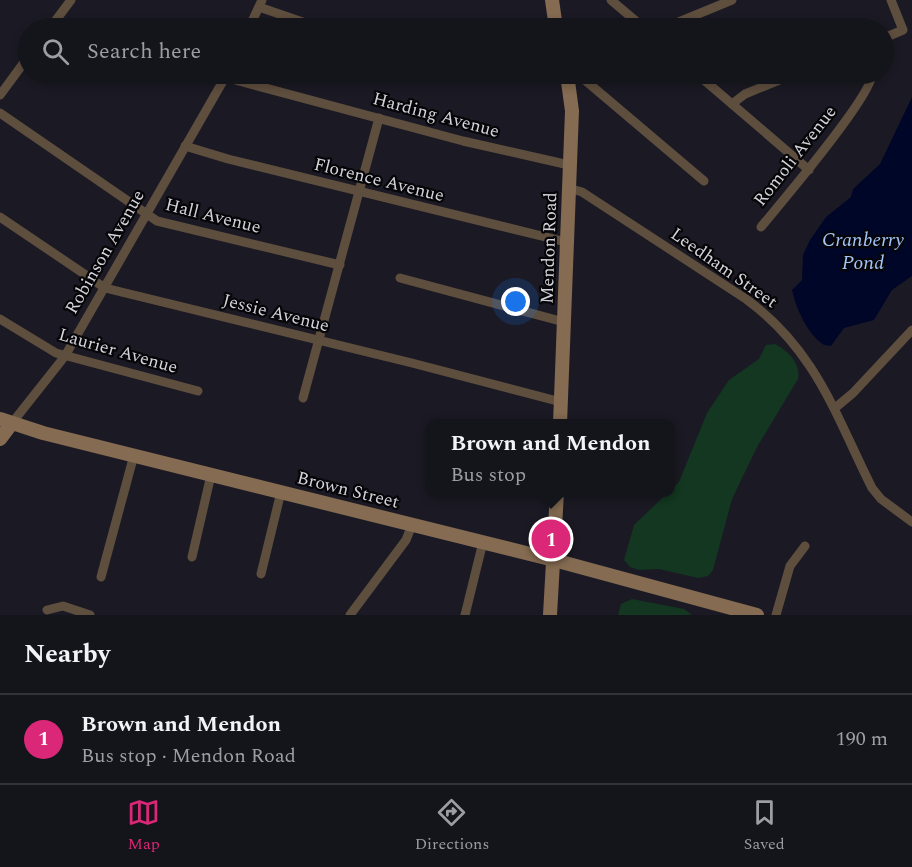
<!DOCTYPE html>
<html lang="en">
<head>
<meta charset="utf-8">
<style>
  body { margin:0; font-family:Spectral,serif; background:#1d1d24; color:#f1f3f6 }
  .you { position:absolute; left:516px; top:302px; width:21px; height:21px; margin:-15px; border:4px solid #fff; border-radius:50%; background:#1a73e8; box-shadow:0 0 0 9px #1a73e833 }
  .badge { display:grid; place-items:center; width:39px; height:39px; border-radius:50%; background:#db2777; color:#fff; font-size:20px; font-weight:700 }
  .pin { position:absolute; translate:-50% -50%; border:3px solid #fff; box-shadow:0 2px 6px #0006 }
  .popup { position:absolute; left:426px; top:419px; width:249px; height:78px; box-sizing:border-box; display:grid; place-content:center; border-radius:12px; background:#14141b; filter:drop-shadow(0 2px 4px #0005); font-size:20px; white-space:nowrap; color:#9d9ea3 }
  .popup b { font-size:22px; color:#f1f3f6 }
  .popup::after { content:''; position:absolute; left:50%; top:100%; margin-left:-12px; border:12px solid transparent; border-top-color:#14141b }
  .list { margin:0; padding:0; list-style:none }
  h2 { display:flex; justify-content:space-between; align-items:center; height:78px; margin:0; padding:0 24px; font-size:26px }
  h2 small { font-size:20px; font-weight:400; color:#9d9ea3 }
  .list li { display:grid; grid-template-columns:39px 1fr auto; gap:18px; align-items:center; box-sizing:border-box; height:90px; padding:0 24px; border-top:2px solid #33333a }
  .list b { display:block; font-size:22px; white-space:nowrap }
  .list p { margin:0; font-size:20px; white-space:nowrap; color:#9d9ea3 }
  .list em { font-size:20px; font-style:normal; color:#9d9ea3 }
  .icon { flex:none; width:33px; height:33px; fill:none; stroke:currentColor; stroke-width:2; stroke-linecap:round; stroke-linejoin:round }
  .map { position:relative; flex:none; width:912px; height:615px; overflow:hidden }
  .search { position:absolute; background:#14141b; box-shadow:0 3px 9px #0003; left:18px; right:18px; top:18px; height:66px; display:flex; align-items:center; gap:15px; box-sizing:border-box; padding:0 21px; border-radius:33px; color:#9d9ea3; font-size:22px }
  .sheet { height:168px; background:#14141b }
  nav { display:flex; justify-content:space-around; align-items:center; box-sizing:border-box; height:84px; border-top:2px solid #33333a; background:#14141b; font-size:16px; color:#9d9ea3 }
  nav a { display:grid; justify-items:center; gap:3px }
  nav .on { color:#db2777 }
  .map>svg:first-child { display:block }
  .green { fill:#133720 }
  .water { fill:#000627 }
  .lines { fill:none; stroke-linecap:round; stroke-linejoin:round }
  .street { stroke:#5e4e3e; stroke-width:9 }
  .secondary { stroke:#846b51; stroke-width:14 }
  .labels { text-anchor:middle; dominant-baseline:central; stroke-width:4.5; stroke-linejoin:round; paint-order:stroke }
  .street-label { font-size:18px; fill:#d3d3da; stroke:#060609 }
  .water-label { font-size:20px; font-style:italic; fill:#a4c5fa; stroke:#060609 }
</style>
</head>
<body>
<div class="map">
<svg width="912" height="615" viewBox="0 0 912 615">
  <rect width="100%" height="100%" fill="#1b1a24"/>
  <g class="green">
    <path d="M775,344C788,351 801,363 798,379L757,447L732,499L713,570L708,576L698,578L659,569L639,570L630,567L624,560L634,525L679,482L707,413L729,380L759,359L766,345Z"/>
    <polygon points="632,599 684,609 692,615 618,615 621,604"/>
  </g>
  <path class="water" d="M912,97V276L892,290L874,320L844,328L831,346L824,345C807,334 796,308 792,290L802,280L803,255L810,240L826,217L851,197L853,189L880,164Z"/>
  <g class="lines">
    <g class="street">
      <polyline points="611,0 644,28"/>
      <polyline points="259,7 320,28"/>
      <polyline points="50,28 71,0"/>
      <polyline points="249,28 262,0"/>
      <polyline points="664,28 732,0"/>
      <polyline points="884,38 903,30 891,0"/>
      <polyline points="572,74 586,81 704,181"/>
      <polyline points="697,74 809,170"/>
      <polyline points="224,77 463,141 569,165"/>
      <polyline points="0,95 28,57"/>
      <polyline points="732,104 745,94 794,74"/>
      <polyline points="0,113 157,221 340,265"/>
      <polyline points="185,146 228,159 566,242"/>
      <path d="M568,188L582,192L746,299C816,350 835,414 872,488L881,499L912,522"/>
      <polyline points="0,217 105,288 412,363 561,402"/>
      <path d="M761,227C780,204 872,96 872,74"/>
      <polyline points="400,278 564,322"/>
      <polyline points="0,319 56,353 198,391"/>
      <polyline points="303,398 379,118"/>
      <polyline points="835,408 853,393 912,330"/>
      <polyline points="12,423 65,356 227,74"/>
      <polyline points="192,557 211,475"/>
      <polyline points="261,574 281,492"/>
      <polyline points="101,577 134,455"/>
      <polyline points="47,610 63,606 90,615"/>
      <polyline points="350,615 406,540 412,525"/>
      <polyline points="465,615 483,542"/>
      <polyline points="776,615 790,566 805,546"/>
    </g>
    <g class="secondary">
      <polyline points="552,0 556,28"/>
      <polyline points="0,419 43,433 554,560 757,615"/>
      <polyline points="560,424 572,111 567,74"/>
      <polyline points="0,439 12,423"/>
      <polyline points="550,615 557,492"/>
    </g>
  </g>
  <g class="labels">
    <g class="street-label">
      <text transform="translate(436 115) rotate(15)">Harding Avenue</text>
      <text transform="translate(795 156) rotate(-52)">Romoli Avenue</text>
      <text transform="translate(379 180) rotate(14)">Florence Avenue</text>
      <text transform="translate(213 216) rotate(14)">Hall Avenue</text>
      <text transform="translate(549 248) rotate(-88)">Mendon Road</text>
      <text transform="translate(105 252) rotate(-60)">Robinson Avenue</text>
      <text transform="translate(724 268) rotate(35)">Leedham Street</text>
      <text transform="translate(276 313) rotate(14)">Jessie Avenue</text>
      <text transform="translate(118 351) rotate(16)">Laurier Avenue</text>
      <text transform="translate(348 490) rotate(14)">Brown Street</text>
    </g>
    <g class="water-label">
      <text x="863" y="240">Cranberry<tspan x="863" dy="23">Pond</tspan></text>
    </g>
  </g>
</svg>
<div class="you"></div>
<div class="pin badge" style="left:551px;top:539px">1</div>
<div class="popup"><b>Brown and Mendon</b>Bus stop</div>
<div class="search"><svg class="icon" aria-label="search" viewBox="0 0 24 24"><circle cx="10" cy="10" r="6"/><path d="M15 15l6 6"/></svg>Search here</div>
</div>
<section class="sheet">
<h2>Nearby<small></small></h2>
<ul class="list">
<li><span class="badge">1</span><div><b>Brown and Mendon</b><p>Bus stop · Mendon Road</p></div><em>190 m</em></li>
</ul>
</section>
<nav>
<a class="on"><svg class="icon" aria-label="map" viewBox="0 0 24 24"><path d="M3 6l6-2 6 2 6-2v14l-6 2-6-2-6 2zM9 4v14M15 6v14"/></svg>Map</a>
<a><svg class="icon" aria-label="directions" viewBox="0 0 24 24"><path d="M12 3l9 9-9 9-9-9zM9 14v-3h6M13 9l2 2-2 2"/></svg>Directions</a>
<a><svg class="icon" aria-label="saved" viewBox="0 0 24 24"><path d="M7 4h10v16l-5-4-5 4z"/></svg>Saved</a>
</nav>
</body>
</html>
